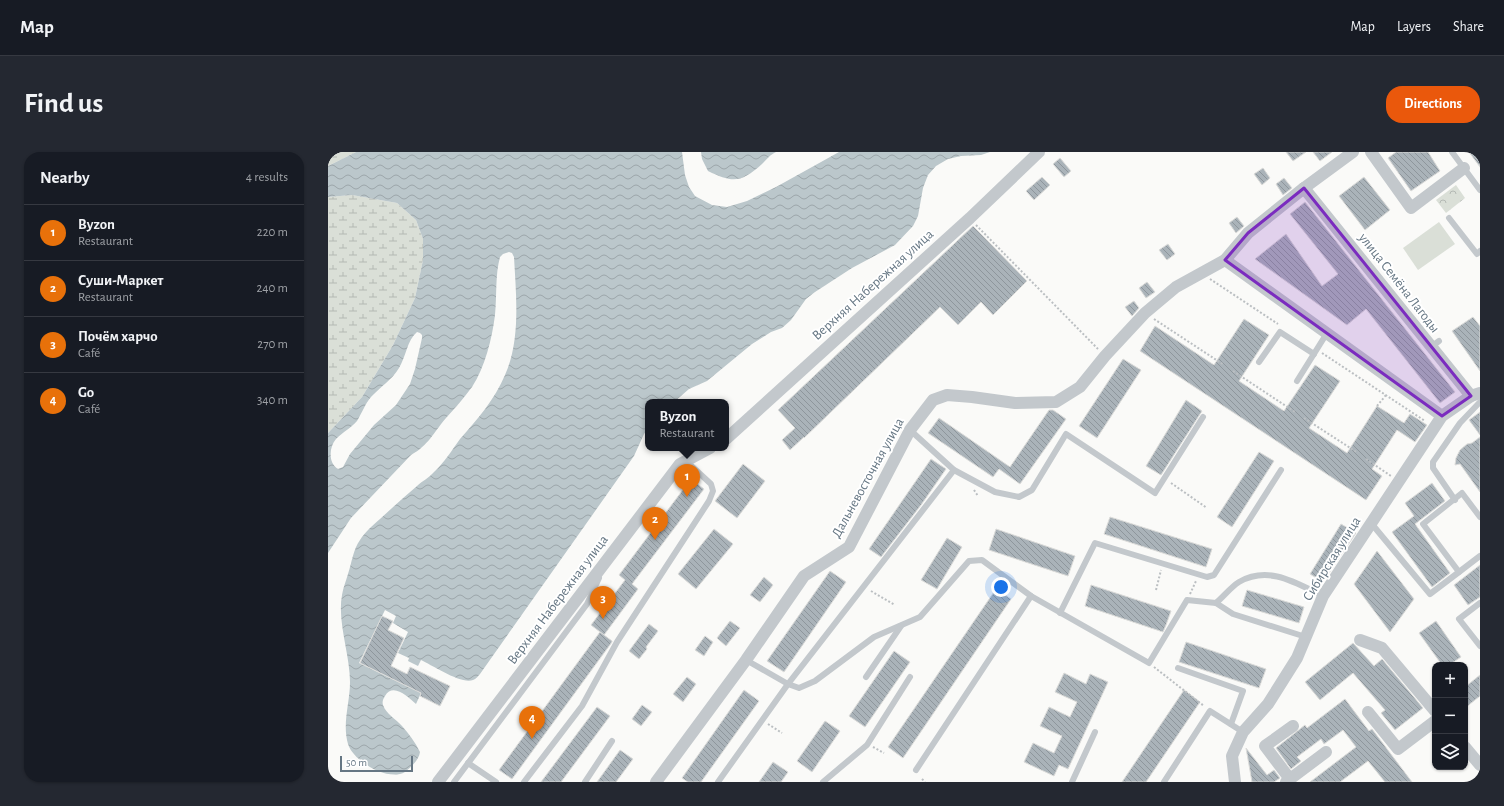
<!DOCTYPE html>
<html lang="en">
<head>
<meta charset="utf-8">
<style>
  body { margin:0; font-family:"Alegreya Sans",sans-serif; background:#242831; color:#f1f3f6 }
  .controls { position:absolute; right:12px; bottom:12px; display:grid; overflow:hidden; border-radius:8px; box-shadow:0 1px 3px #0004 }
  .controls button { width:36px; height:36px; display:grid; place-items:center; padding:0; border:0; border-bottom:1px solid #363941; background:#171b24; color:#f1f3f6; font:20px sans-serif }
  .scale { position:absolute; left:12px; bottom:10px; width:73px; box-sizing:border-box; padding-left:4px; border:2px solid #657683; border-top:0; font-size:11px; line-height:14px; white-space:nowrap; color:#657683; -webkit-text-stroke:3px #fff; paint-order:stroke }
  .you { position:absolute; left:673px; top:435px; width:14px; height:14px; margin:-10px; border:3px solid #fff; border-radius:50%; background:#1a73e8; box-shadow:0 0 0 6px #1a73e833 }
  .badge { display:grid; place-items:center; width:26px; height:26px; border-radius:50%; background:#ea580c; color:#fff; font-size:13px; font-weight:700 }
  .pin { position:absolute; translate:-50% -33px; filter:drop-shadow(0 1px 2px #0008) }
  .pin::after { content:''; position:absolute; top:21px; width:14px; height:12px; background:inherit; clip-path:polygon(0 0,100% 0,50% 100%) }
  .popup { position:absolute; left:317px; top:247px; width:84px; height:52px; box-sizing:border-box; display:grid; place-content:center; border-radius:8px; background:#171b24; filter:drop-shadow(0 1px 3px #0005); font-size:13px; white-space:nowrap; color:#9ea1a6 }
  .popup b { font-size:15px; color:#f1f3f6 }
  .popup::after { content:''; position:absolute; left:50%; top:100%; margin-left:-8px; border:8px solid transparent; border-top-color:#171b24 }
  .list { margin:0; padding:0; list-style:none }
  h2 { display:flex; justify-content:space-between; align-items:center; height:52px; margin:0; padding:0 16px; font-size:17px }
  h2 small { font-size:13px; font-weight:400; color:#9ea1a6 }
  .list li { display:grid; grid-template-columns:26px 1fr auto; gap:12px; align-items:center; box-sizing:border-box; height:56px; padding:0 16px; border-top:1px solid #363941 }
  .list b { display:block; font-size:15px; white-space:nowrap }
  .list p { margin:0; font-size:13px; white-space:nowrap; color:#9ea1a6 }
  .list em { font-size:13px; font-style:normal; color:#9ea1a6 }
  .icon { flex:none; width:22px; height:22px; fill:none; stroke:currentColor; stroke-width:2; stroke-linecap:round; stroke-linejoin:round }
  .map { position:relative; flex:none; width:1152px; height:630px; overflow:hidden; border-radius:16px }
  header { display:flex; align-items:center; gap:24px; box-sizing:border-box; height:56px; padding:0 20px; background:#171b24; border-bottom:1px solid #363941 }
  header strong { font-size:19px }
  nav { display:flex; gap:22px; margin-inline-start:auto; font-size:14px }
  .intro { display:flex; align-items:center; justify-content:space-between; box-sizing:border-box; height:96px; padding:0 24px }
  h1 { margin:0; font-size:28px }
  .button { padding:10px 18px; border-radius:16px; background:#ea580c; color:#fff; font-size:14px; font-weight:700 }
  main { display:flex; gap:24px; padding:0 24px }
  aside { flex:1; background:#171b24; border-radius:16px; box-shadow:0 1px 3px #0004 }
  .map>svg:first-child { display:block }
  .grass { fill:#dadfd7 }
  .wetland { fill:url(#wetland-marsh) }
  .park { fill:url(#park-crowns) }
  .water { fill:url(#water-waves); fill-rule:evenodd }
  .building { fill:url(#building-back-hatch); stroke:#dcdcda }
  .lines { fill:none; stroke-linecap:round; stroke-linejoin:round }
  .path { stroke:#bbbfc2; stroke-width:2; stroke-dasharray:2 2; stroke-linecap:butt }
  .service { stroke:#c3c8cc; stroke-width:6 }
  .minor { stroke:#c3c8cc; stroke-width:12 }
  .marked { fill:#7b2cbf; fill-opacity:0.2; stroke:#7b2cbf; stroke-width:3; stroke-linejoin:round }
  .labels { text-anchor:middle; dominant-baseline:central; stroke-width:4; stroke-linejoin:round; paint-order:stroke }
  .street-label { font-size:14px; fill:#657683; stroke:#fff }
</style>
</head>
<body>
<header>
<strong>Map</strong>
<nav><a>Map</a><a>Layers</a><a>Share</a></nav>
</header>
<div class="intro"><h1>Find us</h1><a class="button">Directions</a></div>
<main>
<aside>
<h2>Nearby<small>4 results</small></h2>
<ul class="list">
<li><span class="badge" style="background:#e8710a">1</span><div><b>Byzon</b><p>Restaurant</p></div><em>220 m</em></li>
<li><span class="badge" style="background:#e8710a">2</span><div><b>Суши-Маркет</b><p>Restaurant</p></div><em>240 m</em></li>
<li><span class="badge" style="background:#e8710a">3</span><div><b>Почём харчо</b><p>Café</p></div><em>270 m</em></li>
<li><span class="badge" style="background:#e8710a">4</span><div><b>Go</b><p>Café</p></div><em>340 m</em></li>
</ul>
</aside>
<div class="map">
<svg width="1152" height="630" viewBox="0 0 1152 630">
  <defs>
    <pattern id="wetland-marsh" width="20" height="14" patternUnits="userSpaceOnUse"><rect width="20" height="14" fill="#dadfd7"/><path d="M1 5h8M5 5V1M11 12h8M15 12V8" fill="none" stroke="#b4b9b4"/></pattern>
    <pattern id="park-crowns" width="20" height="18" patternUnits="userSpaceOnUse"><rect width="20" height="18" fill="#dadfd7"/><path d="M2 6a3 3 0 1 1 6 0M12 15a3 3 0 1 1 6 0" fill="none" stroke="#b4b9b4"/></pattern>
    <pattern id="water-waves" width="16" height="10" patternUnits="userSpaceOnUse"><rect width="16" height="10" fill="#bbc7cb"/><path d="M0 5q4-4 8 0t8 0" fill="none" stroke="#9ca6aa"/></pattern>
    <pattern id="building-back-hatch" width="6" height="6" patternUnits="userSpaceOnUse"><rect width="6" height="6" fill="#aab3b9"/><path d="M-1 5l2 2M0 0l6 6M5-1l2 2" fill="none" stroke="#8e969c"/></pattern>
  </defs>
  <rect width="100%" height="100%" fill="#fafaf8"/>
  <polygon class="grass" points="1111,70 1127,92 1090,118 1075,96"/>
  <g class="wetland">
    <polygon points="0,0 28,0 0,14"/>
    <polygon points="24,43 69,51 88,68 95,87 95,108 87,146 65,193 34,245 0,281 0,45"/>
  </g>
  <polygon class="park" points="1128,33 1137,46 1118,61 1108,48"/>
  <g class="water">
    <path d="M28,0H354L357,23L361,35L367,44L384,53L399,55L419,49L448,35L511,0H662L653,3L633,4L620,7L608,14L600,23L595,36L590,64L585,74L567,93L524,116L487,140L478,147L463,168L454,176L443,180L424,192L379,229L361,237L346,250H320V277L316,282L306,304L152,522C150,524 148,527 145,528C134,533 104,513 93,508L90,514L80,509L81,506L70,501L80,480L65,471L68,464L57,458L31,511L93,541L88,552C80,545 65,530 57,544C55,547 54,550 55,553C58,562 68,567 74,574C81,582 87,590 92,600C91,608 83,615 77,620C60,630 25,609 20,592C14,571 22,551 22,530C22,502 9,470 14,443C15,436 18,429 20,422C24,410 25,398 32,388C37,380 45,373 52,367C64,356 76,345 89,334C94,329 101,326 106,320C116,311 124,298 132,287C149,268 167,247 177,223C193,187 188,143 186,105L184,101L181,100L175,102L172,105C167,123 169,144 167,163C164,187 157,215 144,235C136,246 127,256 118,266C105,281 101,293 83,303L23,366L0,401V281L34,245L65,193L87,146L95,108V87L88,68L69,51L24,43L0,45V14ZM89,180L92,181L94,183V186L87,217L82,232L68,253L46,273L22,302L15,315L10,317C0,311 1,295 8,287C15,280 23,276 29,269C34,261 37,252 43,245C52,235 64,228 71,216C78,205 79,188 89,180Z"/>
    <path d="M373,0H448C443,2 438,8 434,12C413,31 405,31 380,19L374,7Z"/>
  </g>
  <g class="building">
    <polygon points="958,0 978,0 965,9"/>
    <polygon points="985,0 1004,0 992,9"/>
    <polygon points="1068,0 1100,0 1112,19 1083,39 1060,6"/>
    <polygon points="1141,0 1152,0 1152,15"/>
    <polygon points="732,6 743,19 736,25 725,12"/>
    <polygon points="935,16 942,26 934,33 926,22"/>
    <polygon points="714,25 722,33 706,48 698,39"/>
    <polygon points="1036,25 1062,58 1037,78 1011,44"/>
    <polygon points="956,26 964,36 955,43 948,32"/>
    <polygon points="977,50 1127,240 1112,251 1038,157 1019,173 927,107 958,82 994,134 1010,122 962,62"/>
    <polygon points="909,65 916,74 908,81 901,71"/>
    <polygon points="645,74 699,129 665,163 653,150 630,173 612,155 476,286 476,285 462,298 454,288 467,276 450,258"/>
    <polygon points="840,92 847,102 839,108 831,98"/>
    <polygon points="819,130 827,140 818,146 811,136"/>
    <polygon points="806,149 811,156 804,164 797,155"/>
    <polygon points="1145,165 1152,174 1152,219 1124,179"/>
    <polygon points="916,167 941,183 911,229 956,259 987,213 1012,229 981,276 1019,301 1049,254 1076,271 1082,262 1099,273 1087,290 1069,278 1044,317 1054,324 1038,348 812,199 827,174 886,213"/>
    <polygon points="795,207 813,218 769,286 751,274"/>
    <polygon points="858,248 874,259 833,323 818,314"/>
    <polygon points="721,258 725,258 738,267 692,332 671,317 665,325 600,281 611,266 682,315"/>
    <polygon points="1152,260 1152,283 1141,268"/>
    <polygon points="1152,285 1152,340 1132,312 1127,313 1128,306 1132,298 1139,292 1144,291"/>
    <polygon points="931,300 946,309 904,375 889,365"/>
    <polygon points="603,307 618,317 593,353 553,405 541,397"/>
    <polygon points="415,312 437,329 409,366 387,349"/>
    <polygon points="363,327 376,337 304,432 310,437 276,483 263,473 297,428 291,423"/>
    <polygon points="1104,331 1117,349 1087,372 1122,421 1104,435 1064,380 1086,364 1077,351"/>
    <polygon points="782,365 884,397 878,415 776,382"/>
    <polygon points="1013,372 1028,381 995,430 982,422"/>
    <polygon points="386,377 405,392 368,437 350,422"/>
    <polygon points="668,377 747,404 740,424 661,398"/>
    <polygon points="619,386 634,395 609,437 593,428"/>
    <polygon points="1049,399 1086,447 1062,480 1026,432"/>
    <polygon points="1152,413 1152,445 1140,453 1126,433"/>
    <polygon points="502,419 518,430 456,520 439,509"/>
    <polygon points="436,425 445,433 432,450 422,443"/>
    <polygon points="763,433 843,459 838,473 835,480 757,454"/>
    <polygon points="668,437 683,447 575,606 560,595"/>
    <polygon points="919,438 976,455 971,471 914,454"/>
    <polygon points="54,464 65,469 60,478 76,486 63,514 79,522 82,515 122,534 112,554 92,544 93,541 32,511"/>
    <polygon points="402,469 412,476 398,494 389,486"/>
    <polygon points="1108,469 1133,505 1121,513 1114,513 1091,481"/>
    <polygon points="321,472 330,479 318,495 319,497 311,507 301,499"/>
    <polygon points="272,480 284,489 284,490 184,627 171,618"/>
    <polygon points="377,484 385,490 376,504 367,498"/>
    <polygon points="858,490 938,517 931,536 851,510"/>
    <polygon points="1025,491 1046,514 1054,507 1095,556 1067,578 1053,561 1057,558 1025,521 992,548 977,530"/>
    <polygon points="566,499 582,510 537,575 521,564"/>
    <polygon points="736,521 758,532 762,522 780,530 740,617 731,613 726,624 696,610 705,591 726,601 734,584 712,574 721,555 742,565 749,550 727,540"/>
    <polygon points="1152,523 1152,544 1137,556 1137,535"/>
    <polygon points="359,525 368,532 355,550 345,542"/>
    <polygon points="416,538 431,549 373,630 360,630 354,626"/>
    <polygon points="856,538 872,550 818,630 794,630"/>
    <polygon points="1017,547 1041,579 1044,577 1084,630 1057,630 1040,609 1012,630 982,630 1028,595 1015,578 996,592 993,587 969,605 973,609 963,617 948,596 977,573 979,576"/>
    <polygon points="314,553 324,560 313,574 304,567"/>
    <polygon points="269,555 282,564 233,630 213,630"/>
    <polygon points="497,569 512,579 484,620 469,609"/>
    <polygon points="918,596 939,623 946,618 952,626 946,630 924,630"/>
    <polygon points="292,598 305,607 288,630 269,630"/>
    <polygon points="445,610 460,620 453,630 431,630"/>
  </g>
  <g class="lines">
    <g class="path">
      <polyline points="648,73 770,197"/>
      <polyline points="882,127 950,172"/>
      <polyline points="826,167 896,213"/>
      <polyline points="994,201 1097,269"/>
      <polyline points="905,219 967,260"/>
      <polyline points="1049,254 1058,243"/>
      <polyline points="976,266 1030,301"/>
      <polyline points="1038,307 1063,324"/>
      <polyline points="843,331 879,356"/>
      <polyline points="646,338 650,344"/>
      <polyline points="828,438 833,418"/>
      <polyline points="543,439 567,453"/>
      <polyline points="862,442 868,429"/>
      <polyline points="826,515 876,554"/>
      <polyline points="440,572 454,581"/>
      <polyline points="545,595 556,601"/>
      <polyline points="594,627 597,630"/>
    </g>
    <g class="service">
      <polyline points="1124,0 1152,38"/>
      <polyline points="1121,66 1149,102 1152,99"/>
      <polyline points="1103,195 1111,189"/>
      <polyline points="931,210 952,180 986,202"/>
      <polyline points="969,229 999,181"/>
      <polyline points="582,278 626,318 667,340 691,345 704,338 738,282 827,341 875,265"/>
      <polyline points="1127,348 1105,316 1105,310 1132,271 1152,250"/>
      <polyline points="1152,365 1134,341 1095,372 1131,420 1152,404"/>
      <polyline points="1043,371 1102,442 1131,420"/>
      <polyline points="888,451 905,462 978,485"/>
      <polyline points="1152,451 1131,467 1152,494"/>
      <polyline points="732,461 767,391 879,425 886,423 953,318"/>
      <path d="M418,508L460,532L471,536L487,529L546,485L592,465L641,409L654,408L703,444L821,511L859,448L888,451C896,444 903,435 911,430C941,413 968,431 995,444"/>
      <polyline points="850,516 915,539 903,572"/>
      <polyline points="538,525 573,474"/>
      <polyline points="140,611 168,630"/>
      <polyline points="588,618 703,444"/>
      <polyline points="126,630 259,452 271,426"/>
      <polyline points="196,630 254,554 289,490 381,349 385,339 383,332 358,309"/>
      <polyline points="257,630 284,589"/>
      <polyline points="390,630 460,532 626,318"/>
      <polyline points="495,630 539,593 582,525"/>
      <polyline points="744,630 767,580"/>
      <polyline points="836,630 882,559 915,580"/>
    </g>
    <g class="minor">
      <polyline points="1043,0 1083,56 1136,16"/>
      <polyline points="976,36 1143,244"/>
      <polyline points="897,108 1114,264"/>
      <polyline points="398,287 642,66 711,0"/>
      <polyline points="1032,488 1054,496 1107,559"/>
      <polyline points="1040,560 1070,597 1107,569"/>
      <polyline points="1137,595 1152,613"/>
      <polyline points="962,627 937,594 965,574"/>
      <polyline points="110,630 352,312 382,296"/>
      <polyline points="328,630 418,508 476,424 521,395 582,278 605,248 619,243 644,245 687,251 728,250 752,235 777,204 817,161 848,135 897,108 920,81 976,36 1025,0"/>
      <polyline points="907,630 904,604 915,580 940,552 969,506 995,444 1114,264 1143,244 1152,241"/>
      <polyline points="958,630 998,600"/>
    </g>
  </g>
  <path class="marked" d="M976,36L1143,244L1114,264L897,108L920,81Z"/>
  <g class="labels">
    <g class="street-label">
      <text transform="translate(1071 131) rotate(52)">улица Семёна Лагоды</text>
      <text transform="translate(545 133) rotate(-42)">Верхняя Набережная улица</text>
      <text transform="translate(540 326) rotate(-61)">Дальневосточная улица</text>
      <text transform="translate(1004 407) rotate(-58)">Сибирская улица</text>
      <text transform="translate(230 448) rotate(-53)">Верхняя Набережная улица</text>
    </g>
  </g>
</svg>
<div class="controls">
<button>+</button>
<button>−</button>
<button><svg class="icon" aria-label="layers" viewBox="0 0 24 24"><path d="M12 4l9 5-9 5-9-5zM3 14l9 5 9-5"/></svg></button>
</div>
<div class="scale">50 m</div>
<div class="you"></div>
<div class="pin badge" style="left:359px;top:345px;background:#e8710a">1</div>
<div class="popup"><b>Byzon</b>Restaurant</div>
<div class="pin badge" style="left:327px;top:388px;background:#e8710a">2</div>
<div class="pin badge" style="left:275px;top:467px;background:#e8710a">3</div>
<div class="pin badge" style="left:204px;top:587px;background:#e8710a">4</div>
</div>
</main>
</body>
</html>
